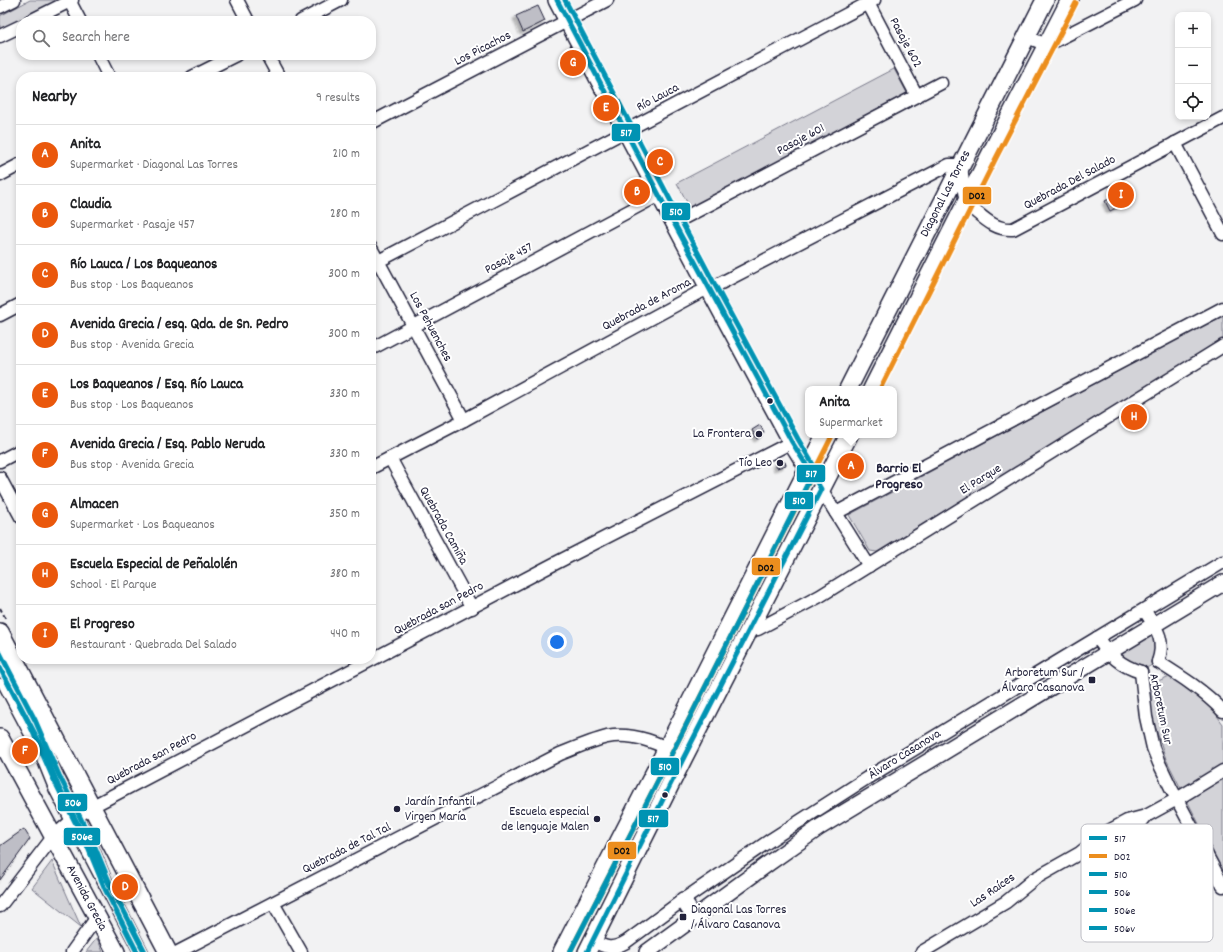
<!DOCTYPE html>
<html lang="en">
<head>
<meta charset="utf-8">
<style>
  body { margin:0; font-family:Dekko,sans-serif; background:#f6f6f6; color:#202124 }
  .controls { position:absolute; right:12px; top:12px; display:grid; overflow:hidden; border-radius:8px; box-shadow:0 2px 6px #0003 }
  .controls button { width:36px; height:36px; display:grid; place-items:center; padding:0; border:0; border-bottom:1px solid #e0e0e0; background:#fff; color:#202124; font:20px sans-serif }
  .you { position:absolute; left:557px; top:642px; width:14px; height:14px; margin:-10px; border:3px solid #fff; border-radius:50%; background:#1a73e8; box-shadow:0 0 0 6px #1a73e833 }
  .badge { display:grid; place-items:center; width:26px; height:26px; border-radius:50%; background:#ea580c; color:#fff; font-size:13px; font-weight:700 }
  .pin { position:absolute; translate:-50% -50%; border:2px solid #fff; box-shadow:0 1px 4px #0006 }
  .popup { position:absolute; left:805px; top:386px; width:92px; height:52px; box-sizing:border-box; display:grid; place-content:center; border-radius:8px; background:#fff; filter:drop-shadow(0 1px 3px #0005); font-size:13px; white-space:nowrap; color:#757577 }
  .popup b { font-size:15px; color:#202124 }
  .popup::after { content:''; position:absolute; left:50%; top:100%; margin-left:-8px; border:8px solid transparent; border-top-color:#fff }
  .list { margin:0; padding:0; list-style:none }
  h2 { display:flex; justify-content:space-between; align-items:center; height:52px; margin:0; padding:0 16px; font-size:17px }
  h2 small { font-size:13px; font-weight:400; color:#757577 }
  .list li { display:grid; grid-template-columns:26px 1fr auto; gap:12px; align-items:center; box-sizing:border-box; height:60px; padding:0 16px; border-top:1px solid #e0e0e0 }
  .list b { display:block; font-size:15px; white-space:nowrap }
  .list p { margin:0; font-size:13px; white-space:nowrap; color:#757577 }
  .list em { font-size:13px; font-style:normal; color:#757577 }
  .icon { flex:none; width:22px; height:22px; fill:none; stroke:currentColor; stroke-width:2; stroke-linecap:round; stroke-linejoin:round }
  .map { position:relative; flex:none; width:1223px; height:952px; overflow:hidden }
  .search { position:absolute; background:#fff; box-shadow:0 2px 6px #0003; left:16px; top:16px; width:360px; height:44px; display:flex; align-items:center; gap:10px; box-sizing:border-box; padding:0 14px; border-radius:16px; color:#757577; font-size:15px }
  .panel { position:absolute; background:#fff; box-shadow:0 2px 6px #0003; left:16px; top:72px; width:360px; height:592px; border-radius:16px }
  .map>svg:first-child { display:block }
  .green { fill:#d3d3d8; stroke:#7a7a8a }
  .building { fill:#bebec6; stroke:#22223b; filter:url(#shadow) }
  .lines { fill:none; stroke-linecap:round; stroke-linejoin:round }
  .service-casing { stroke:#22223b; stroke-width:9 }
  .minor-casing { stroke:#22223b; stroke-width:15 }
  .tertiary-casing { stroke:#22223b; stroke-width:18 }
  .secondary-casing { stroke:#22223b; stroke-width:20 }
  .path { stroke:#22223b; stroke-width:2; stroke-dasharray:4 3; stroke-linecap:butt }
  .service { stroke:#fff; stroke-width:6 }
  .minor { stroke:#fff; stroke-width:12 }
  .tertiary { stroke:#fff; stroke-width:15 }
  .secondary { stroke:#fff; stroke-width:17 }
  .bus-1-casing { stroke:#fff; stroke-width:8 }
  .bus-2-casing { stroke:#fff; stroke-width:8 }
  .bus-3-casing { stroke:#fff; stroke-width:8 }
  .bus-4-casing { stroke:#fff; stroke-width:8 }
  .bus-5-casing { stroke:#fff; stroke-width:8 }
  .bus-6-casing { stroke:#fff; stroke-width:8 }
  .bus-1 { stroke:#0093b3; stroke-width:5 }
  .bus-2 { stroke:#ec8e1e; stroke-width:5 }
  .bus-3 { stroke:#0093b3; stroke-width:5 }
  .bus-4 { stroke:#0093b3; stroke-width:5 }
  .bus-5 { stroke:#0093b3; stroke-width:5 }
  .bus-6 { stroke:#0093b3; stroke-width:5 }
  .bus-dot { fill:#22223b; stroke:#fff; stroke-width:1.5 }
  .labels { text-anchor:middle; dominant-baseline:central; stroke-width:4; stroke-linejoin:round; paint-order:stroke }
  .street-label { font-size:13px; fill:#22223b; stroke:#fff }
  .poi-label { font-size:13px; fill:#22223b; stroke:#fff; text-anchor:end }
  .neighbourhood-label { font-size:14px; font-weight:bold; fill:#22223b; stroke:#fff }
  .key { fill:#fff; stroke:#bdbdc4; stroke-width:1 }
  .key-label { font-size:11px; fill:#22223b }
  .line-badge { stroke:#fff; stroke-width:1.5 }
  .badge-label { font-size:11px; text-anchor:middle; font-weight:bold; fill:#fff }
  .pale-badge-label { font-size:11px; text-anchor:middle; font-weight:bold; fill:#111 }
</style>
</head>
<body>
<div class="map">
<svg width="1223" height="952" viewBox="0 0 1223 952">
  <defs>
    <filter id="shadow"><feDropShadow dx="-3" dy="3" stdDeviation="1" flood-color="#0004"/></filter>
  </defs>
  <rect width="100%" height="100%" fill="#f2f2f3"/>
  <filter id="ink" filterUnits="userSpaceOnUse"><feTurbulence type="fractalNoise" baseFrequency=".025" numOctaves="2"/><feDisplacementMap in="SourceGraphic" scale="8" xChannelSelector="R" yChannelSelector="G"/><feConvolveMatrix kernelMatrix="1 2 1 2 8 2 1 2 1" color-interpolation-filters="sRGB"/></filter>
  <g filter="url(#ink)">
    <g class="green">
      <polygon points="30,0 58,0 0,31 0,16"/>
      <polygon points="894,69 907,93 690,208 677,183"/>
      <polygon points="1223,315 1223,340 882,549 877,552 870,551 849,515"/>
      <path d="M1153,635C1156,648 1162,662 1146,668C1141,669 1135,669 1131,666C1127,663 1123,658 1120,654Z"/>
      <polygon points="1172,675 1210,706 1223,724 1223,871 1166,759 1151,714 1151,684"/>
      <polygon points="52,861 81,927 32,888"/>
      <polygon points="97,938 103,952 86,952"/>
    </g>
    <g class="building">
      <polygon points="538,6 545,21 523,32 516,16"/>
      <polygon points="575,58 578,63 571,67 569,62"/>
      <polygon points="639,184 644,195 635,200 630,189"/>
      <polygon points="1126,190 1132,200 1110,211 1105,201"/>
      <polygon points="760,425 764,432 761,437 757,439 752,430"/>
      <polygon points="778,460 785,462 786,465 777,468 775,465"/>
      <polygon points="24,829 30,839 0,880 0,846"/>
    </g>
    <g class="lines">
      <defs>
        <g id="service">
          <polyline points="0,653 35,720 59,775 95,847 111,886 145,952"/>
          <polyline points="0,682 38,754 53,791 137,952"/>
        </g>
        <g id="minor">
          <polyline points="69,0 80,21"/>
          <polyline points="237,0 248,21"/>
          <polyline points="868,3 917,96"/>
          <polyline points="0,7 14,0"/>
          <polyline points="30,21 72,0"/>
          <polyline points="301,21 341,0"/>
          <polyline points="0,36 21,26"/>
          <polyline points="1027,37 1047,45 1135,0"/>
          <polyline points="98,55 109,77"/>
          <polyline points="267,55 279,77"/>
          <polyline points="192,77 236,55"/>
          <polyline points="371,123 607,0"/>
          <polyline points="1175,143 1223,234"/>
          <polyline points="0,175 21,164"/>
          <polyline points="674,223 941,83"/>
          <polyline points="371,248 464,420"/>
          <polyline points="371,265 874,0"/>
          <polyline points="0,315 21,304"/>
          <polyline points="371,349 659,195"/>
          <polyline points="390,458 472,608"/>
          <polyline points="0,461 21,450"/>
          <path d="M371,468L464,420L696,294L721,283L949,165H961C962,172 964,197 966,202C968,205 973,209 975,211C987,221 997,230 1013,229L1223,118"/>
          <polyline points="0,478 21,517"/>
          <polyline points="821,489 869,566"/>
          <polyline points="836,513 1223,308"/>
          <path d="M1144,610C1156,628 1166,639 1158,662"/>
          <polyline points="749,630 758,629 820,596 1223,346"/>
          <path d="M1097,638C1110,655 1120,666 1141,672"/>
          <path d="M1158,662C1182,677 1204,691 1223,711"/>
          <polyline points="1141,672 1146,717 1153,748 1159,763 1171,788 1223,886"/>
          <polyline points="1084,852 1111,845 1130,836 1146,816"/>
          <polyline points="273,903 301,952"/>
          <polyline points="0,906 53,837 69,823 91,807 552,565 792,442"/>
          <path d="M593,941C606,948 612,950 626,942L683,900L772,839L867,778L1029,679L1223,562"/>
          <polyline points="72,952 97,917"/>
          <path d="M178,952L560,754C575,748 591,741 607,737C635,732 661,744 684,757"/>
          <polyline points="922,952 1006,902 1034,879 1080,853 1103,834 1127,821 1146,816 1177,799 1223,771"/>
        </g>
        <g id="tertiary">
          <polyline points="683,900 694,917"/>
          <polyline points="647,952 769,863 820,827 1223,583"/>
        </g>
        <g id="secondary">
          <polyline points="557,0 709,288 792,442 813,476"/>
          <polyline points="848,389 1045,0"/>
          <polyline points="872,389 990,155 1070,0"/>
          <polyline points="0,632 168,952"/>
          <polyline points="0,738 116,952"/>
          <polyline points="562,952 667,748 825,435"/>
          <polyline points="587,952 684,757 849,435"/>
        </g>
      </defs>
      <use href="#service" class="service-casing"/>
      <use href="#minor" class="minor-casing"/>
      <use href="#tertiary" class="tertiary-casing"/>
      <use href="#secondary" class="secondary-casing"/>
      <polyline class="path" points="0,608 6,619"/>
      <use href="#service" class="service"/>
      <use href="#minor" class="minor"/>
      <use href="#tertiary" class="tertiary"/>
      <use href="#secondary" class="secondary"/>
      <defs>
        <polyline id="bus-1" points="557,0 659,195 792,442 821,489 684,757 587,952"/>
        <g id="bus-2">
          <polyline points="880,389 996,158 1076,3"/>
          <polyline points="570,952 673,751 831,438"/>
        </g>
        <polyline id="bus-3" points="565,0 715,285 798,439 815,468 814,471 673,751 570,952"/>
        <polyline id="bus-4" points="0,653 35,720 59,775 95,847 111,886 145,952"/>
        <polyline id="bus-5" points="0,668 29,723 53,778 89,850 105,889 137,952"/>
        <polyline id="bus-6" points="6,679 44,751 59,788 143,949"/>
      </defs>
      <use href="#bus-1" class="bus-1-casing"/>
      <use href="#bus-2" class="bus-2-casing"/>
      <use href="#bus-3" class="bus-3-casing"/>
      <use href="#bus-4" class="bus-4-casing"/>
      <use href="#bus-5" class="bus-5-casing"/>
      <use href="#bus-6" class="bus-6-casing"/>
      <use href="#bus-1" class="bus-1"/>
      <use href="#bus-2" class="bus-2"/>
      <use href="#bus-3" class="bus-3"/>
      <use href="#bus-4" class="bus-4"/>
      <use href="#bus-5" class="bus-5"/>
      <use href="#bus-6" class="bus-6"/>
    </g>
  </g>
  <g class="bus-dot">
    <circle cx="770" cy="401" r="3.5"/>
    <circle cx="759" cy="434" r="4"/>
    <circle cx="780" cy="463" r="4"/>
    <rect x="1088" y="676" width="8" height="8" rx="2"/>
    <circle cx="665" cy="795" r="3.5"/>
    <circle cx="397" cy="809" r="4"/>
    <circle cx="597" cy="819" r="4"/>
    <rect x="679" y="913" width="8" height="8" rx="2"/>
  </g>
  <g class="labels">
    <g class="street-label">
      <text transform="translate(905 43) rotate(62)">Pasaje 602</text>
      <text transform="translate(483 49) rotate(-27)">Los Picachos</text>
      <text transform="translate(658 98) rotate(-28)">Río Lauca</text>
      <text transform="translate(801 140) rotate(-28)">Pasaje 601</text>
      <text transform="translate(1070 183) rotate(-28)">Quebrada Del Salado</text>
      <text transform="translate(946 194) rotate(-63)">Diagonal Las Torres</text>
      <text transform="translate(509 259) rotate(-28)">Pasaje 457</text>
      <text transform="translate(647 305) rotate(-28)">Quebrada de Aroma</text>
      <text transform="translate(430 327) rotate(62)">Los Pehuenches</text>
      <text transform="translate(981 480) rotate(-32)">El Parque</text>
      <text transform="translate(443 526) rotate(61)">Quebrada Camiña</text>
      <text transform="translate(439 609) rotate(-28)">Quebrada san Pedro</text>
      <text transform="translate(1160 709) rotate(78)">Arboretum Sur</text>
      <text transform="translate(905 755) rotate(-32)">Álvaro Casanova</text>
      <text transform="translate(152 759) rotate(-28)">Quebrada san Pedro</text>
      <text transform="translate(347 849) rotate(-27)">Quebrada de Tal Tal</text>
      <text transform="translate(993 891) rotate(-34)">Las Raíces</text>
      <text transform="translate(86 898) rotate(62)">Avenida Grecia</text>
    </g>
    <g class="poi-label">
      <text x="751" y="434">La Frontera</text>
      <text x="772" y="463">Tío Leo</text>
      <text x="1084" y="673">Arboretum Sur /<tspan x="1084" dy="15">Álvaro Casanova</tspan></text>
      <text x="405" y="802" text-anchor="start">Jardín Infantil<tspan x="405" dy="15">Virgen María</tspan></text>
      <text x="589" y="812">Escuela especial<tspan x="589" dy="15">de lenguaje Malen</tspan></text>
      <text x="691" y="910" text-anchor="start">Diagonal Las Torres<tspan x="691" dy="15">/ Álvaro Casanova</tspan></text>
    </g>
    <g class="neighbourhood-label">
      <text x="899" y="469">Barrio El<tspan x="899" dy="16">Progreso</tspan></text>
    </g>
  </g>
  <rect x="1081" y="824" width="132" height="118" rx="6" class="key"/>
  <rect x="1089" y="836" width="18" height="4" fill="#0093b3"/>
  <rect x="1089" y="854" width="18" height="4" fill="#ec8e1e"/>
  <rect x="1089" y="872" width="18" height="4" fill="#0093b3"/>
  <rect x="1089" y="890" width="18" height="4" fill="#0093b3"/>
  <rect x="1089" y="908" width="18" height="4" fill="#0093b3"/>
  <rect x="1089" y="926" width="18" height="4" fill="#0093b3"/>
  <g class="key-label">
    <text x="1114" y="842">517</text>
    <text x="1114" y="860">D02</text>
    <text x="1114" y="878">510</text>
    <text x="1114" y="896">506</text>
    <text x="1114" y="914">506e</text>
    <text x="1114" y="932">506v</text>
  </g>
  <g class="line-badge">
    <rect x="611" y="123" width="30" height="19" rx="4" fill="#0093b3"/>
    <rect x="962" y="186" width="30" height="19" rx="4" fill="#ec8e1e"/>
    <rect x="661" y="202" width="30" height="19" rx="4" fill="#0093b3"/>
    <rect x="796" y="464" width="30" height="19" rx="4" fill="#0093b3"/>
    <rect x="784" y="491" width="30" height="19" rx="4" fill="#0093b3"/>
    <rect x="751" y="557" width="30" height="19" rx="4" fill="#ec8e1e"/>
    <rect x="650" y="757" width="30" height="19" rx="4" fill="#0093b3"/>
    <rect x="57" y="793" width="31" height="19" rx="4" fill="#0093b3"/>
    <rect x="638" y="809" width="31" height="19" rx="4" fill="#0093b3"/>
    <rect x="63" y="827" width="38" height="19" rx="4" fill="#0093b3"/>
    <rect x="607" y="841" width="30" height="19" rx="4" fill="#ec8e1e"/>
  </g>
  <g class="badge-label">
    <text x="626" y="136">517</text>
    <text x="676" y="215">510</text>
    <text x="811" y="477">517</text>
    <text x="799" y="504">510</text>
    <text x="665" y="770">510</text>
    <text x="73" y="806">506</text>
    <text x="653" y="822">517</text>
    <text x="82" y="840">506e</text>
  </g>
  <g class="pale-badge-label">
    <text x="977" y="199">D02</text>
    <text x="766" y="571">D02</text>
    <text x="622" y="854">D02</text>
  </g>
</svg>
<div class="controls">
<button>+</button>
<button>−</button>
<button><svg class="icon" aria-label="locate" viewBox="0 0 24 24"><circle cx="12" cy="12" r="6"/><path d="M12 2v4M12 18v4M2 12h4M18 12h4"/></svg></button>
</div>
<div class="you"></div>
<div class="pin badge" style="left:851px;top:466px">A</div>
<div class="popup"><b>Anita</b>Supermarket</div>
<div class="pin badge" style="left:637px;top:192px">B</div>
<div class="pin badge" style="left:660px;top:162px">C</div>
<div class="pin badge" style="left:125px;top:887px">D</div>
<div class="pin badge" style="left:606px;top:108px">E</div>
<div class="pin badge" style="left:25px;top:751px">F</div>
<div class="pin badge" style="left:573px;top:63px">G</div>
<div class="pin badge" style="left:1134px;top:417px">H</div>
<div class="pin badge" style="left:1121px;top:195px">I</div>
<div class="search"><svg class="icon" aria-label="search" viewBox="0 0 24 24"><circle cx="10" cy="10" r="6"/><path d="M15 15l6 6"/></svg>Search here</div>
<section class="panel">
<h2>Nearby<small>9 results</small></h2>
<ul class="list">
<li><span class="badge">A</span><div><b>Anita</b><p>Supermarket · Diagonal Las Torres</p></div><em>210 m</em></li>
<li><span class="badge">B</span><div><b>Claudia</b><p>Supermarket · Pasaje 457</p></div><em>280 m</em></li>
<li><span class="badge">C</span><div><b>Río Lauca / Los Baqueanos</b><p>Bus stop · Los Baqueanos</p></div><em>300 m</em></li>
<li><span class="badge">D</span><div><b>Avenida Grecia / esq. Qda. de Sn. Pedro</b><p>Bus stop · Avenida Grecia</p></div><em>300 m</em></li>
<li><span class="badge">E</span><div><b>Los Baqueanos / Esq. Río Lauca</b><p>Bus stop · Los Baqueanos</p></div><em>330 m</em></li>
<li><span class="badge">F</span><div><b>Avenida Grecia / Esq. Pablo Neruda</b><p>Bus stop · Avenida Grecia</p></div><em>330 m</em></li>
<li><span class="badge">G</span><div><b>Almacen</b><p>Supermarket · Los Baqueanos</p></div><em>350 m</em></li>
<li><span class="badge">H</span><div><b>Escuela Especial de Peñalolén</b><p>School · El Parque</p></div><em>380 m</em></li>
<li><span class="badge">I</span><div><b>El Progreso</b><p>Restaurant · Quebrada Del Salado</p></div><em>440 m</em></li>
</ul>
</section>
</div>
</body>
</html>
